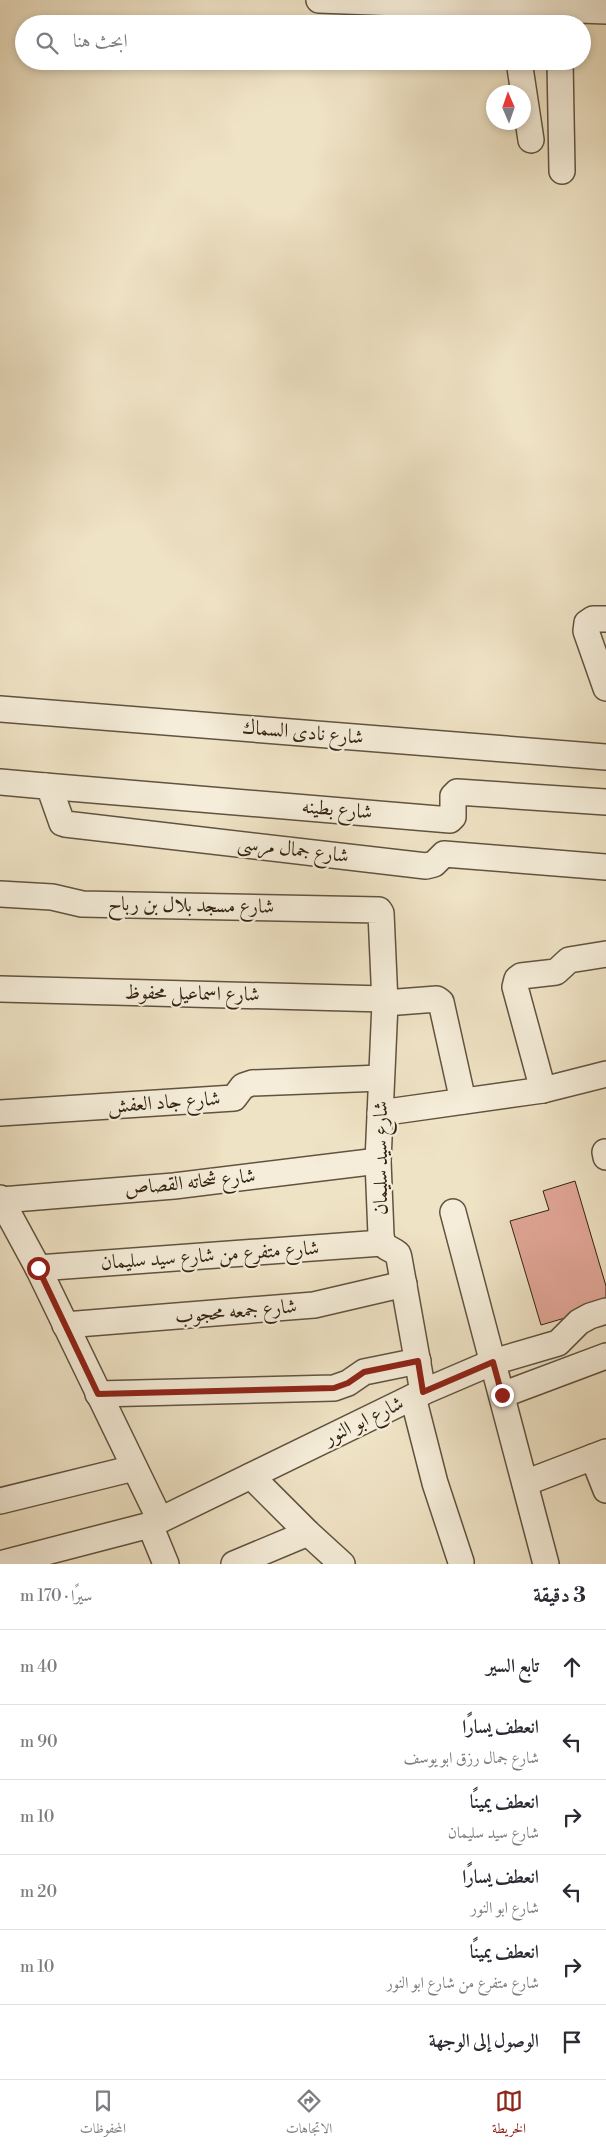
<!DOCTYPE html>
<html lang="ar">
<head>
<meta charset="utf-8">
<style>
  body { margin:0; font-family:"Libre Bodoni",Amiri,serif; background:#f2f2f3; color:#2b2b33; direction:rtl }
  .compass { position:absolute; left:486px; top:85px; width:45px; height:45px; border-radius:50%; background:#fff; box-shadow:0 2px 8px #0003; rotate:358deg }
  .stop { position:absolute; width:15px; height:15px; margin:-11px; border:4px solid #8f2418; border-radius:50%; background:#fff }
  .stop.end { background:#8f2418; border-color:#fff; box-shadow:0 1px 5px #0008 }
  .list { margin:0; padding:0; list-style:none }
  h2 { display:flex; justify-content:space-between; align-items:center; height:65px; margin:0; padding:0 20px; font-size:21px }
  h2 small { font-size:16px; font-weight:400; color:#7c7c81 }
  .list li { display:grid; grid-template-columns:32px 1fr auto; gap:15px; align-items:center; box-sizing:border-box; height:75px; padding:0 20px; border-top:1px solid #e1e1e2 }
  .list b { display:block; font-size:19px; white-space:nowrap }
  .list p { margin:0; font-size:16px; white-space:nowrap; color:#7c7c81 }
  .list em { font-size:16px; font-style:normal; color:#7c7c81 }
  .icon { flex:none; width:28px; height:28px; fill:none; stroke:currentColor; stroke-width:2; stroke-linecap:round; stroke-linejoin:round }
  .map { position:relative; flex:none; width:606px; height:1564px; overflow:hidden; direction:ltr }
  .search { position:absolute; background:#fff; box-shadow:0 2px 8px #0003; left:15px; right:15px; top:15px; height:55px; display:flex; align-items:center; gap:12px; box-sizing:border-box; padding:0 18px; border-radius:28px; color:#7c7c81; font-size:19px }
  .sheet { height:515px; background:#fff }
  nav { display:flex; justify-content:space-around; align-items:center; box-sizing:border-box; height:70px; border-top:1px solid #e1e1e2; background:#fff; font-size:14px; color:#7c7c81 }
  nav a { display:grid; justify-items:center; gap:2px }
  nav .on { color:#8f2418 }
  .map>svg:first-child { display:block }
  .building { fill:#e3a899; stroke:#322313 }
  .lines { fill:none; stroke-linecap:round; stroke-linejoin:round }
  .street-casing { stroke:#615340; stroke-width:28 }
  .street { stroke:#f5edd9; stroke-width:25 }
  .route { stroke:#8f2418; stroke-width:6 }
  .labels { text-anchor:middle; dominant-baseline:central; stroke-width:4.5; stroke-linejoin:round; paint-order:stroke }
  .street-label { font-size:20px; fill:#322313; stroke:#f5edd9 }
</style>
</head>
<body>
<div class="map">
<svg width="606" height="1564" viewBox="0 0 606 1564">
  <rect width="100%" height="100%" fill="#efe3c5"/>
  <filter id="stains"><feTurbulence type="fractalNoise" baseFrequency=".004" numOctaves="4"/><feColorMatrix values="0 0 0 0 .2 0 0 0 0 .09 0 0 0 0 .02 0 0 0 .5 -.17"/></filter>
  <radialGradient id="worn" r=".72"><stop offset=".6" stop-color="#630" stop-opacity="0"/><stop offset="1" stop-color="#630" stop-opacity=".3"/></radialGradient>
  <polygon class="building" points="575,1181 606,1286 606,1306 541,1325 510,1221 549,1210 543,1191"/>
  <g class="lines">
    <defs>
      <g id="street">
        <polyline points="319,0 606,11"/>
        <polyline points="519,61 531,140"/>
        <polyline points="560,61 562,171"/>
        <polyline points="606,619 593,619 587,623 586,631 606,688"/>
        <polyline points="0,709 606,757"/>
        <polyline points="0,782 45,786 50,789 62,823 65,824 426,866 434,864 444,854 606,867"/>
        <polyline points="45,786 450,820 453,817 453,796 457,792 606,802"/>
        <path d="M0,894L52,897L82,904L379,910L381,913L385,1003L378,1161L381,1235C383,1250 388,1246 398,1254L399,1258L423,1392"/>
        <polyline points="0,989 384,999"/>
        <polyline points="385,1003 437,999 441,1002 463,1101"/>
        <polyline points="543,1090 515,987 517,979 521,976 556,972 569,960 606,954"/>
        <polyline points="0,1113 234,1098 243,1086 252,1083 381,1078"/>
        <polyline points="380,1113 543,1090 606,1074"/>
        <polyline points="605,1152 606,1157"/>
        <polyline points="0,1198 38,1268 160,1520"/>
        <polyline points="1,1200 174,1186 378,1161"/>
        <polyline points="453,1212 546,1564"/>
        <polyline points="38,1268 382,1243"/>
        <polyline points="65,1325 314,1305 404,1284"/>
        <polyline points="98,1394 334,1388 348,1383 364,1372 418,1361"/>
        <polyline points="502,1395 606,1356"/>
        <polyline points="413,1397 435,1483 461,1562"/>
        <polyline points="593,1457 606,1490"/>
        <polyline points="251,1476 308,1533 342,1564"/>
        <polyline points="525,1483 606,1452"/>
        <polyline points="0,1501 134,1468"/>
        <polyline points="150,1525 166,1564"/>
        <polyline points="0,1564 150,1525 423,1392 493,1362 558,1343 579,1322 590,1316 606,1311"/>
        <polyline points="234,1564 308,1533"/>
      </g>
    </defs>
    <use href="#street" class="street-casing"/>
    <use href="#street" class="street"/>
  </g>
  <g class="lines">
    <polyline class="route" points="38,1268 98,1394 334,1388 348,1383 364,1372 418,1361 423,1392 493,1362 502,1395"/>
  </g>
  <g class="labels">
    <g class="street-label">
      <text transform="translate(303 733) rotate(5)">شارع نادى السماك</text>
      <text transform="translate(337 810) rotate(5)">شارع بطينه</text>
      <text transform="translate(293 850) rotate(7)">شارع جمال مرسى</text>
      <text transform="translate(191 906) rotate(1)">شارع مسجد بلال بن رباح</text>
      <text transform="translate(192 994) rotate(1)">شارع اسماعيل محفوظ</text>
      <text transform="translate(164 1103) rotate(-4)">شارع جاد العفش</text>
      <text transform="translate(381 1158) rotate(-90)">شارع سيد سليمان</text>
      <text transform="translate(190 1183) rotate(-6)">شارع شحاته القصاص</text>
      <text transform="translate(210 1256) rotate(-4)">شارع متفرع من شارع سيد سليمان</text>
      <text transform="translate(236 1312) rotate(-5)">شارع جمعه محجوب</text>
      <text transform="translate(364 1421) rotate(-26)">شارع ابو النور</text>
    </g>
  </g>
  <rect width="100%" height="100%" filter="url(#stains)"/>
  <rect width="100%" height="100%" fill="url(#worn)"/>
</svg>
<svg class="compass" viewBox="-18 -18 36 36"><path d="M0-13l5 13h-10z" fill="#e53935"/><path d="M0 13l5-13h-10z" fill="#7c7c81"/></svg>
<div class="stop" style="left:38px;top:1268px"></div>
<div class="stop end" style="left:502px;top:1395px"></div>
<div class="search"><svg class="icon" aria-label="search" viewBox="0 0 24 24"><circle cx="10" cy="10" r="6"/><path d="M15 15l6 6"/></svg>ابحث هنا</div>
</div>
<section class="sheet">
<h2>3 دقيقة<small>سيرًا · 170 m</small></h2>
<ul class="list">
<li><svg class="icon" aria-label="ahead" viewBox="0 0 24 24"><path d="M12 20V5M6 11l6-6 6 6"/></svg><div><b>تابع السير</b></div><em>40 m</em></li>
<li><svg class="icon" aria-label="left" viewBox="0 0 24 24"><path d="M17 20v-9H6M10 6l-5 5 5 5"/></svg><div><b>انعطف يسارًا</b><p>شارع جمال رزق ابو يوسف</p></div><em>90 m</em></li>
<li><svg class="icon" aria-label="right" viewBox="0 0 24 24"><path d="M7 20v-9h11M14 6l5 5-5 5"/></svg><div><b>انعطف يمينًا</b><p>شارع سيد سليمان</p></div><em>10 m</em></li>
<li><svg class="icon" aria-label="left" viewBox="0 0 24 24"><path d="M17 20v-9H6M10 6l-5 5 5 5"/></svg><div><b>انعطف يسارًا</b><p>شارع ابو النور</p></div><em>20 m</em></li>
<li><svg class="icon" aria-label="right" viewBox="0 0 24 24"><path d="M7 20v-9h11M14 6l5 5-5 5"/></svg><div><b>انعطف يمينًا</b><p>شارع متفرع من شارع ابو النور</p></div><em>10 m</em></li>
<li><svg class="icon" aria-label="arrive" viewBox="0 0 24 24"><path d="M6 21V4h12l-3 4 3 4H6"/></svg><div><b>الوصول إلى الوجهة</b></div></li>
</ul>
</section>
<nav>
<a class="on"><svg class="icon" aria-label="map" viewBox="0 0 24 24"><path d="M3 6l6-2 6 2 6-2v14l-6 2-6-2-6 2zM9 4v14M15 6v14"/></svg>الخريطة</a>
<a><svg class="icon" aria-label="directions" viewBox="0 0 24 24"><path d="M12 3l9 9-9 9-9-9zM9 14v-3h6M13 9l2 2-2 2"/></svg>الاتجاهات</a>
<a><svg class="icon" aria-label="saved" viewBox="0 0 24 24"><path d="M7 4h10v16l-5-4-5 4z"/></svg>المحفوظات</a>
</nav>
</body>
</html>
